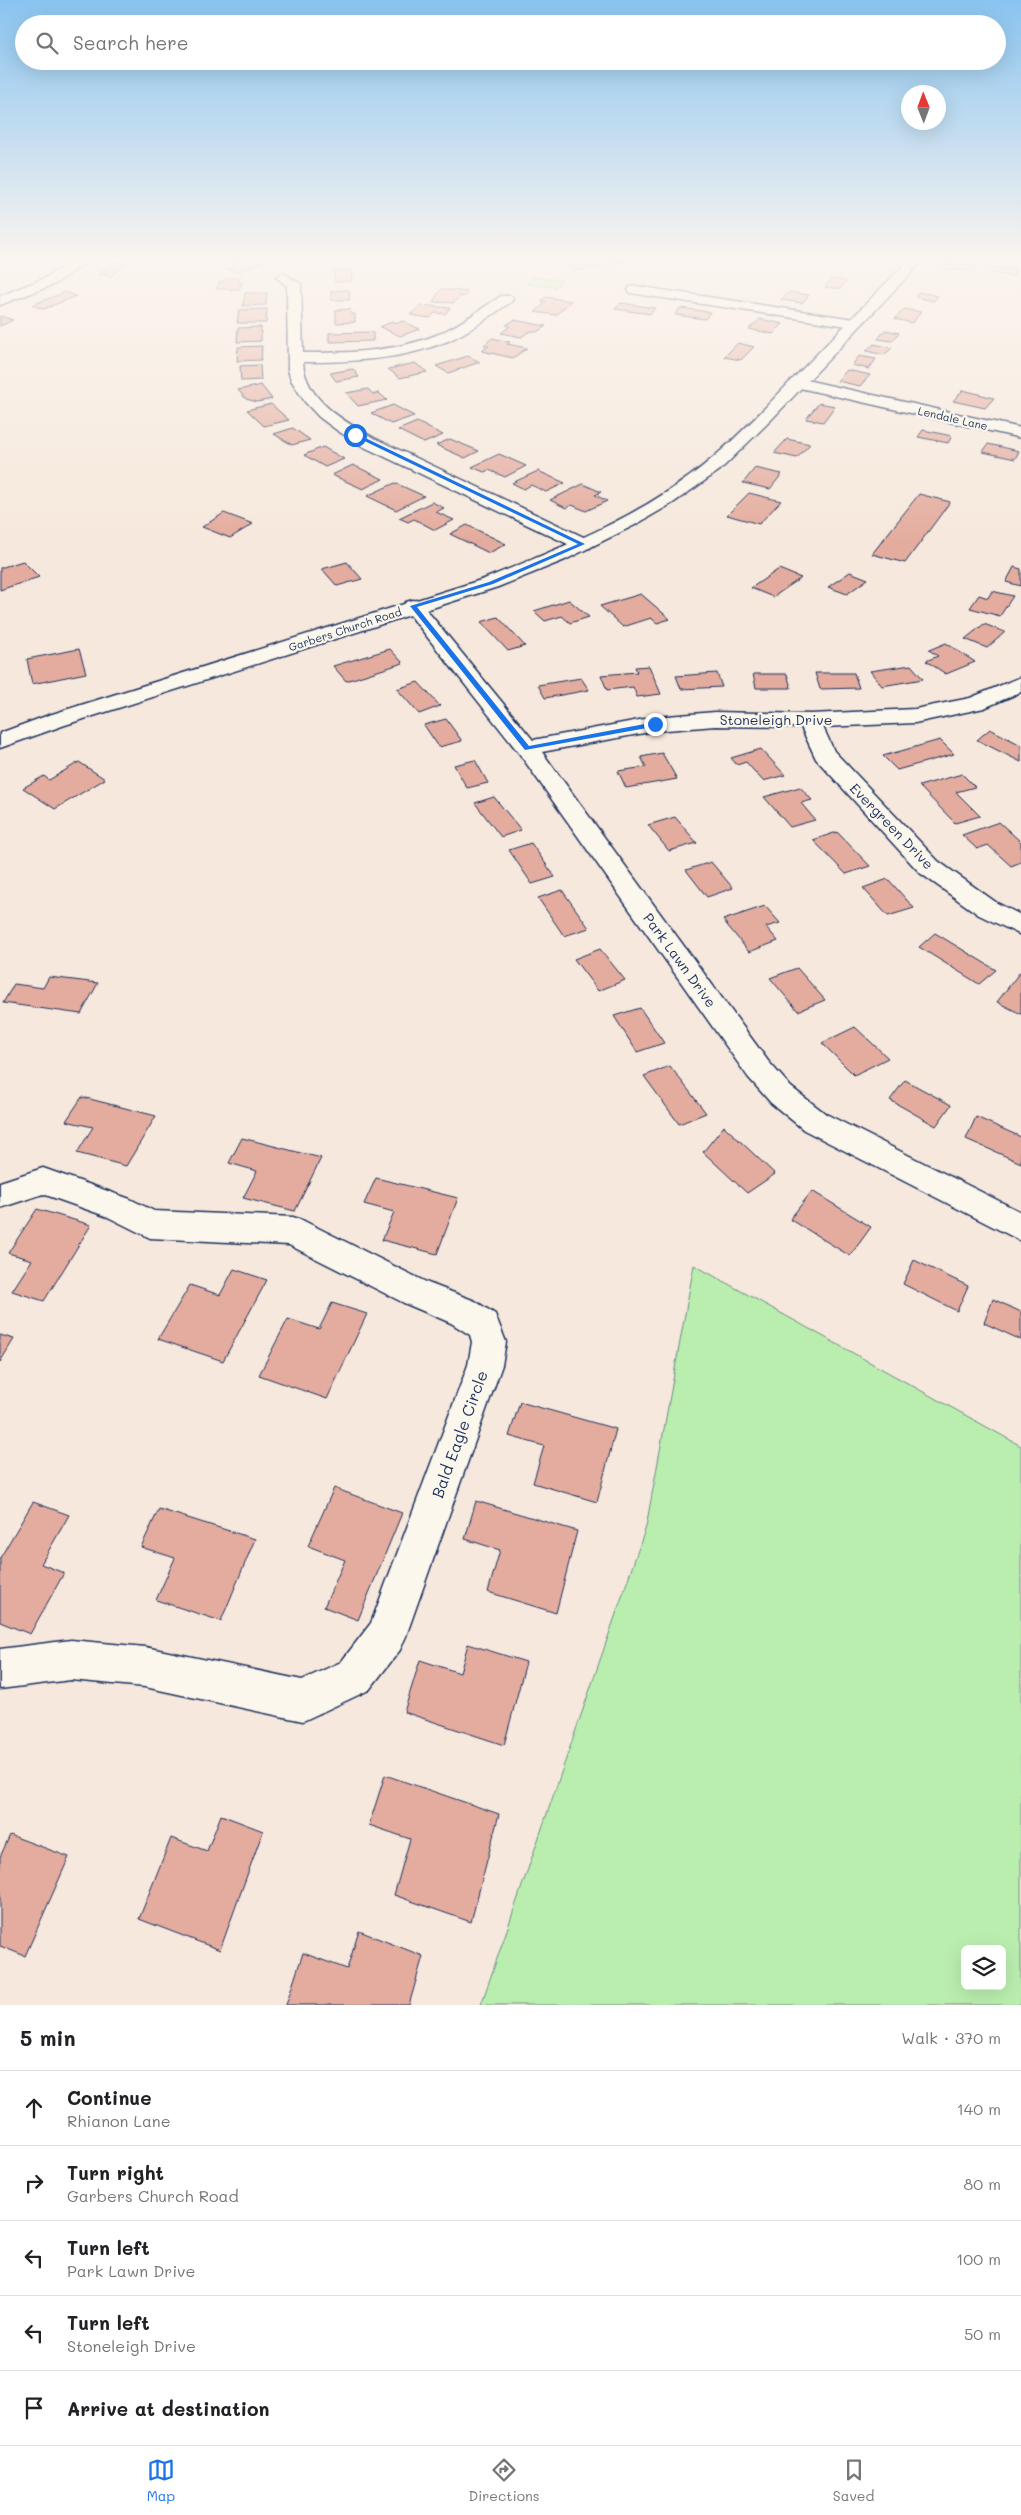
<!DOCTYPE html>
<html lang="en">
<head>
<meta charset="utf-8">
<style>
  body { margin:0; font-family:Mali,sans-serif; background:#f6f6f6; color:#202124 }
  .controls { position:absolute; right:15px; bottom:15px; display:grid; overflow:hidden; border-radius:8px; box-shadow:0 5px 20px #0002 }
  .controls button { width:45px; height:45px; display:grid; place-items:center; padding:0; border:0; border-bottom:1px solid #e0e0e0; background:#fff; color:#202124; font:25px sans-serif }
  .compass { position:absolute; left:901px; top:85px; width:45px; height:45px; border-radius:50%; background:#fff; box-shadow:0 5px 20px #0002; rotate:359deg }
  .stop { position:absolute; width:15px; height:15px; margin:-11px; border:4px solid #1a73e8; border-radius:50%; background:#fff }
  .stop.end { background:#1a73e8; border-color:#fff; box-shadow:0 1px 5px #0008 }
  .list { margin:0; padding:0; list-style:none }
  h2 { display:flex; justify-content:space-between; align-items:center; height:65px; margin:0; padding:0 20px; font-size:21px }
  h2 small { font-size:16px; font-weight:400; color:#757577 }
  .list li { display:grid; grid-template-columns:32px 1fr auto; gap:15px; align-items:center; box-sizing:border-box; height:75px; padding:0 20px; border-top:1px solid #e0e0e0 }
  .list b { display:block; font-size:19px; white-space:nowrap }
  .list p { margin:0; font-size:16px; white-space:nowrap; color:#757577 }
  .list em { font-size:16px; font-style:normal; color:#757577 }
  .icon { flex:none; width:28px; height:28px; fill:none; stroke:currentColor; stroke-width:2; stroke-linecap:round; stroke-linejoin:round }
  .map { position:relative; flex:none; width:1021px; height:2005px; overflow:hidden }
  .search { position:absolute; background:#fff; box-shadow:0 5px 20px #0002; left:15px; right:15px; top:15px; height:55px; display:flex; align-items:center; gap:12px; box-sizing:border-box; padding:0 18px; border-radius:28px; color:#757577; font-size:19px }
  .sheet { height:440px; background:#fff }
  nav { display:flex; justify-content:space-around; align-items:center; box-sizing:border-box; height:70px; border-top:1px solid #e0e0e0; background:#fff; font-size:14px; color:#757577 }
  nav a { display:grid; justify-items:center; gap:2px }
  nav .on { color:#1a73e8 }
  .map>svg:first-child { display:block }
  .green { fill:#baeeaf; stroke:#6a8e86; fill-rule:evenodd }
  .building { fill:#e4ac9e; stroke:#1b2f5e }
  .lines { fill:none; stroke-linecap:round; stroke-linejoin:round }
  .minor-casing { stroke:#1b2f5e; stroke-width:3 }
  .tertiary-casing { stroke:#1b2f5e; stroke-width:3 }
  .minor { fill:#fbf7ec; fill-rule:evenodd }
  .tertiary { fill:#fbf7ec; fill-rule:evenodd }
  .route { fill:#1a73e8 }
  .labels { text-anchor:middle; dominant-baseline:central; stroke-width:4.5; stroke-linejoin:round; paint-order:stroke }
  .far-street-label { font-size:11px; fill:#1b2f5e; stroke:#fbf7ec }
  .street-label { font-size:14px; fill:#1b2f5e; stroke:#fbf7ec }
  .near-street-label { font-size:16px; fill:#1b2f5e; stroke:#fbf7ec }
</style>
</head>
<body>
<div class="map">
<svg width="1021" height="2005" viewBox="0 0 1021 2005">
  <rect width="100%" height="100%" fill="#f6e8dc"/>
  <filter id="ink" filterUnits="userSpaceOnUse"><feTurbulence type="fractalNoise" baseFrequency=".02" numOctaves="2"/><feDisplacementMap in="SourceGraphic" scale="10" xChannelSelector="R" yChannelSelector="G"/><feConvolveMatrix kernelMatrix="1 2 1 2 8 2 1 2 1" color-interpolation-filters="sRGB"/></filter>
  <g filter="url(#ink)">
    <g class="green">
      <polygon points="532,277 561,280 556,287 526,284"/>
      <path d="M694,1265L1021,1446V2005H481L646,1527ZM965,1949H1002V1986H965Z"/>
    </g>
    <g class="building">
      <polygon points="238,261 259,261 262,262 237,272 227,269 236,266 230,264"/>
      <polygon points="561,261 628,261 576,271"/>
      <polygon points="114,262 127,263 111,276 98,274"/>
      <polygon points="947,262 976,266 974,271 944,270"/>
      <polygon points="993,267 1015,270 1013,276 991,273"/>
      <polygon points="351,270 352,281 335,282 334,271"/>
      <polygon points="226,278 240,278 238,282 243,282 239,289 216,289 220,281 224,282"/>
      <polygon points="831,279 846,281 840,289 825,287"/>
      <polygon points="441,289 468,292 464,297 459,296 454,303 433,302"/>
      <polygon points="349,290 350,300 331,300 331,291"/>
      <polygon points="65,292 76,296 44,309 32,305"/>
      <polygon points="789,292 809,295 802,303 781,300"/>
      <polygon points="919,292 938,296 934,301 915,297"/>
      <polygon points="245,293 267,293 266,305 243,306"/>
      <polygon points="546,297 571,301 556,315 535,312 546,302 541,301"/>
      <polygon points="621,303 655,308 650,314 615,309"/>
      <polygon points="421,305 450,308 445,314 435,313 430,318 410,315"/>
      <polygon points="680,308 710,312 705,319 675,315"/>
      <polygon points="267,309 266,323 237,323 239,310"/>
      <polygon points="350,309 351,314 355,314 355,322 336,323 336,310"/>
      <polygon points="904,309 921,312 912,323 895,319"/>
      <polygon points="0,316 13,320 0,326"/>
      <polygon points="760,319 783,324 773,334 749,329"/>
      <polygon points="514,320 546,326 537,332 530,331 521,337 501,333 510,326 506,325"/>
      <polygon points="393,321 398,323 403,321 420,329 400,336 380,327"/>
      <polygon points="261,327 261,341 237,342 238,328"/>
      <polygon points="885,330 899,333 892,341 878,339"/>
      <polygon points="373,332 373,341 329,342 329,333"/>
      <polygon points="492,338 510,342 507,344 527,348 513,358 482,351 489,346 484,345"/>
      <polygon points="738,343 754,347 741,360 724,357"/>
      <polygon points="874,344 892,348 884,355 866,351"/>
      <polygon points="262,346 261,360 237,361 238,347"/>
      <polygon points="468,356 480,362 448,373 436,366"/>
      <polygon points="859,356 876,359 869,369 852,365"/>
      <polygon points="415,363 427,372 400,378 388,369"/>
      <polygon points="260,365 261,380 241,381 240,366"/>
      <polygon points="353,369 359,377 336,381 330,373"/>
      <polygon points="847,370 870,375 860,386 837,381"/>
      <polygon points="261,385 272,399 257,402 246,399 238,390"/>
      <polygon points="368,389 373,394 379,393 387,400 358,406 346,393"/>
      <polygon points="963,390 994,398 985,408 953,401"/>
      <polygon points="819,403 835,406 823,422 806,419"/>
      <polygon points="271,404 289,420 264,426 247,410"/>
      <polygon points="393,405 414,416 391,424 371,413"/>
      <polygon points="417,422 443,435 424,443 398,430"/>
      <polygon points="293,428 310,440 292,445 274,434"/>
      <polygon points="923,430 952,436 948,443 918,437"/>
      <polygon points="450,439 479,451 465,458 436,445"/>
      <polygon points="787,439 810,444 797,458 774,453"/>
      <polygon points="988,444 1019,451 1015,459 983,452"/>
      <polygon points="323,447 344,459 325,467 304,455"/>
      <polygon points="499,454 526,466 505,477 489,470 484,472 472,467"/>
      <polygon points="353,465 383,479 363,489 332,475"/>
      <polygon points="755,468 782,474 770,489 743,483"/>
      <polygon points="538,471 565,483 546,492 531,485 524,489 512,483"/>
      <polygon points="395,483 424,496 396,510 367,496"/>
      <polygon points="583,484 601,492 595,495 607,501 586,511 572,505 566,508 550,500"/>
      <polygon points="749,493 781,501 759,524 727,515"/>
      <polygon points="919,494 950,502 905,563 872,554"/>
      <polygon points="432,502 444,508 436,512 454,520 435,530 414,519 408,522 399,518"/>
      <polygon points="224,513 253,524 230,538 202,527"/>
      <polygon points="467,525 506,544 489,553 450,534"/>
      <polygon points="23,561 39,577 0,590 0,568"/>
      <polygon points="347,562 362,579 337,586 322,569"/>
      <polygon points="1014,567 1021,569 1021,586 1006,582"/>
      <polygon points="779,569 801,578 773,597 751,588"/>
      <polygon points="850,572 868,579 847,594 828,587"/>
      <polygon points="992,591 1013,596 1000,616 970,608 979,595 988,598"/>
      <polygon points="641,594 670,619 657,623 651,618 623,627 600,606"/>
      <polygon points="569,600 589,617 570,623 562,616 545,621 534,611"/>
      <polygon points="498,617 525,646 508,651 481,622"/>
      <polygon points="984,624 1005,632 987,648 965,639"/>
      <polygon points="946,643 975,662 946,674 926,661 938,656 929,650"/>
      <polygon points="79,649 86,673 32,684 27,659"/>
      <polygon points="390,649 403,663 346,681 333,666"/>
      <polygon points="911,665 923,679 882,686 870,671"/>
      <polygon points="649,666 661,694 637,697 633,687 607,690 601,675 637,672 635,667"/>
      <polygon points="717,673 722,687 681,689 676,676"/>
      <polygon points="815,673 854,673 859,688 820,689"/>
      <polygon points="753,674 787,674 791,688 756,688"/>
      <polygon points="581,678 589,690 545,698 538,685"/>
      <polygon points="418,682 440,706 419,714 397,689"/>
      <polygon points="446,719 462,741 439,747 424,725"/>
      <polygon points="990,729 1021,745 1021,762 977,740"/>
      <polygon points="940,740 954,754 897,770 883,756"/>
      <polygon points="761,749 785,775 763,781 746,762 737,765 731,758"/>
      <polygon points="662,753 677,779 626,788 618,771 646,767 641,757"/>
      <polygon points="475,760 488,783 467,788 454,765"/>
      <polygon points="79,762 105,779 55,809 23,788 44,776 49,780"/>
      <polygon points="962,774 975,787 956,792 980,816 955,823 919,786"/>
      <polygon points="800,787 812,800 801,803 815,820 790,827 764,797"/>
      <polygon points="494,797 521,830 501,837 475,803"/>
      <polygon points="675,817 697,843 669,851 648,825"/>
      <polygon points="999,822 1021,842 1021,862 1011,866 988,845 977,849 962,835"/>
      <polygon points="837,832 870,866 846,874 813,840"/>
      <polygon points="531,843 555,877 532,884 509,850"/>
      <polygon points="711,862 733,888 707,897 686,870"/>
      <polygon points="888,879 914,908 888,916 863,888"/>
      <polygon points="562,890 589,928 564,936 538,898"/>
      <polygon points="765,906 780,923 766,927 778,941 749,952 723,920"/>
      <polygon points="935,933 996,970 979,984 919,947"/>
      <polygon points="600,949 625,980 598,991 574,959"/>
      <polygon points="797,968 825,1000 798,1011 770,978"/>
      <polygon points="1020,972 1021,972 1021,1014 997,1002"/>
      <polygon points="49,977 98,983 81,1014 3,1003 14,984 43,988"/>
      <polygon points="640,1008 664,1043 637,1052 614,1016"/>
      <polygon points="855,1027 888,1058 854,1075 822,1043"/>
      <polygon points="670,1066 706,1113 679,1124 644,1076"/>
      <polygon points="905,1080 951,1105 936,1126 890,1100"/>
      <polygon points="82,1097 156,1116 126,1166 77,1153 93,1127 66,1121"/>
      <polygon points="976,1117 1021,1137 1021,1163 966,1139"/>
      <polygon points="724,1126 775,1174 747,1193 703,1152"/>
      <polygon points="242,1138 321,1158 295,1211 243,1198 257,1171 229,1163"/>
      <polygon points="376,1178 458,1198 437,1254 382,1240 394,1212 364,1204"/>
      <polygon points="812,1191 871,1227 850,1256 790,1219"/>
      <polygon points="37,1209 91,1225 44,1301 12,1291 32,1260 8,1253"/>
      <polygon points="914,1260 968,1286 957,1311 903,1284"/>
      <polygon points="234,1269 267,1280 223,1361 158,1339 190,1285 220,1295"/>
      <polygon points="993,1299 1021,1312 1021,1340 984,1323"/>
      <polygon points="332,1303 367,1314 327,1399 259,1375 288,1319 319,1329"/>
      <polygon points="0,1335 14,1339 0,1362"/>
      <polygon points="520,1402 616,1429 597,1502 533,1483 544,1446 509,1436"/>
      <polygon points="334,1488 402,1513 358,1620 324,1607 345,1560 308,1546"/>
      <polygon points="476,1501 577,1531 556,1613 488,1592 500,1550 465,1539"/>
      <polygon points="33,1502 69,1515 41,1564 64,1573 30,1634 0,1622 0,1558"/>
      <polygon points="159,1509 255,1539 221,1621 156,1600 175,1558 141,1547"/>
      <polygon points="468,1644 526,1662 504,1745 404,1712 420,1660 460,1673"/>
      <polygon points="385,1775 499,1814 471,1922 394,1895 410,1839 369,1825"/>
      <polygon points="221,1815 263,1831 220,1950 139,1919 171,1838 207,1851"/>
      <polygon points="10,1835 69,1857 25,1956 0,1946 0,1857"/>
      <polygon points="359,1931 423,1956 409,2005 286,2005 303,1953 347,1969"/>
    </g>
    <g class="lines">
      <defs>
        <g id="minor">
          <polygon points="72,261 88,261 55,284 0,305 0,296 45,278"/>
          <path d="M283,273L301,284L303,353C349,353 396,352 439,334C461,324 481,309 501,296H511L513,299L511,302C491,315 471,331 448,341C402,360 353,362 303,362C305,400 345,422 374,438L590,540L592,544L590,548H576L362,446L338,431L319,417L305,402L291,380L288,370L287,286L276,277Z"/>
          <polygon points="635,286 854,319 861,323 854,327 630,293 628,290 630,287"/>
          <polygon points="797,378 1021,428 1021,438 791,386 789,383 791,380"/>
          <polygon points="413,600 420,602 533,740 655,717 715,712 811,714 915,709 970,698 1021,677 1021,692 984,708 915,723 823,727 834,751 938,861 997,903 1021,915 1021,935 979,915 920,873 816,759 801,727 715,726 655,731 542,752 768,1061 791,1087 826,1114 1021,1212 1021,1241 804,1130 771,1103 748,1077 519,753 406,610 403,606 406,602"/>
          <polygon points="43,1168 130,1199 154,1211 293,1217 304,1221 428,1283 475,1301 495,1314 506,1342 502,1365 406,1636 400,1650 369,1690 303,1721 145,1687 71,1680 0,1689 0,1649 71,1640 145,1647 302,1680 341,1662 371,1623 468,1365 472,1342 470,1335 451,1323 404,1303 289,1245 150,1238 108,1217 43,1194 0,1208 0,1182"/>
        </g>
        <path id="tertiary" d="M908,261H922L771,420L720,470L673,503L635,525L565,560L498,587L65,725L0,748V733L49,715L484,579C561,548 643,516 708,462C737,438 763,410 789,383C829,342 868,301 908,261Z"/>
      </defs>
      <use href="#minor" class="minor-casing"/>
      <use href="#tertiary" class="tertiary-casing"/>
      <use href="#minor" class="minor"/>
      <use href="#tertiary" class="tertiary"/>
    </g>
  </g>
  <linearGradient id="sky" x2="0" y2="1"><stop stop-color="#89c4f0"/><stop offset="0.48" stop-color="#fbf5ef"/><stop offset="1" stop-color="#fbf5ef" stop-opacity="0"/></linearGradient>
  <rect width="1021" height="541" fill="url(#sky)"/>
  <polygon class="route" points="357,434 585,544 493,584 417,607 529,746 655,722 658,726 525,750 410,606 489,582 578,544 352,435"/>
  <g class="labels">
    <g class="far-street-label">
      <text transform="translate(953 418) rotate(13)">Lendale Lane</text>
      <text transform="translate(345 629) rotate(-18)">Garbers Church Road</text>
    </g>
    <g class="street-label">
      <text x="776" y="719">Stoneleigh Drive</text>
      <text transform="translate(892 826) rotate(46)">Evergreen Drive</text>
      <text transform="translate(680 960) rotate(54)">Park Lawn Drive</text>
    </g>
    <g class="near-street-label">
      <text transform="translate(459 1434) rotate(-70)">Bald Eagle Circle</text>
    </g>
  </g>
</svg>
<div class="controls">
<button><svg class="icon" aria-label="layers" viewBox="0 0 24 24"><path d="M12 4l9 5-9 5-9-5zM3 14l9 5 9-5"/></svg></button>
</div>
<svg class="compass" viewBox="-18 -18 36 36"><path d="M0-13l5 13h-10z" fill="#e53935"/><path d="M0 13l5-13h-10z" fill="#757577"/></svg>
<div class="stop" style="left:355px;top:435px"></div>
<div class="stop end" style="left:655px;top:724px"></div>
<div class="search"><svg class="icon" aria-label="search" viewBox="0 0 24 24"><circle cx="10" cy="10" r="6"/><path d="M15 15l6 6"/></svg>Search here</div>
</div>
<section class="sheet">
<h2>5 min<small>Walk · 370 m</small></h2>
<ul class="list">
<li><svg class="icon" aria-label="ahead" viewBox="0 0 24 24"><path d="M12 20V5M6 11l6-6 6 6"/></svg><div><b>Continue</b><p>Rhianon Lane</p></div><em>140 m</em></li>
<li><svg class="icon" aria-label="right" viewBox="0 0 24 24"><path d="M7 20v-9h11M14 6l5 5-5 5"/></svg><div><b>Turn right</b><p>Garbers Church Road</p></div><em>80 m</em></li>
<li><svg class="icon" aria-label="left" viewBox="0 0 24 24"><path d="M17 20v-9H6M10 6l-5 5 5 5"/></svg><div><b>Turn left</b><p>Park Lawn Drive</p></div><em>100 m</em></li>
<li><svg class="icon" aria-label="left" viewBox="0 0 24 24"><path d="M17 20v-9H6M10 6l-5 5 5 5"/></svg><div><b>Turn left</b><p>Stoneleigh Drive</p></div><em>50 m</em></li>
<li><svg class="icon" aria-label="arrive" viewBox="0 0 24 24"><path d="M6 21V4h12l-3 4 3 4H6"/></svg><div><b>Arrive at destination</b></div></li>
</ul>
</section>
<nav>
<a class="on"><svg class="icon" aria-label="map" viewBox="0 0 24 24"><path d="M3 6l6-2 6 2 6-2v14l-6 2-6-2-6 2zM9 4v14M15 6v14"/></svg>Map</a>
<a><svg class="icon" aria-label="directions" viewBox="0 0 24 24"><path d="M12 3l9 9-9 9-9-9zM9 14v-3h6M13 9l2 2-2 2"/></svg>Directions</a>
<a><svg class="icon" aria-label="saved" viewBox="0 0 24 24"><path d="M7 4h10v16l-5-4-5 4z"/></svg>Saved</a>
</nav>
</body>
</html>
